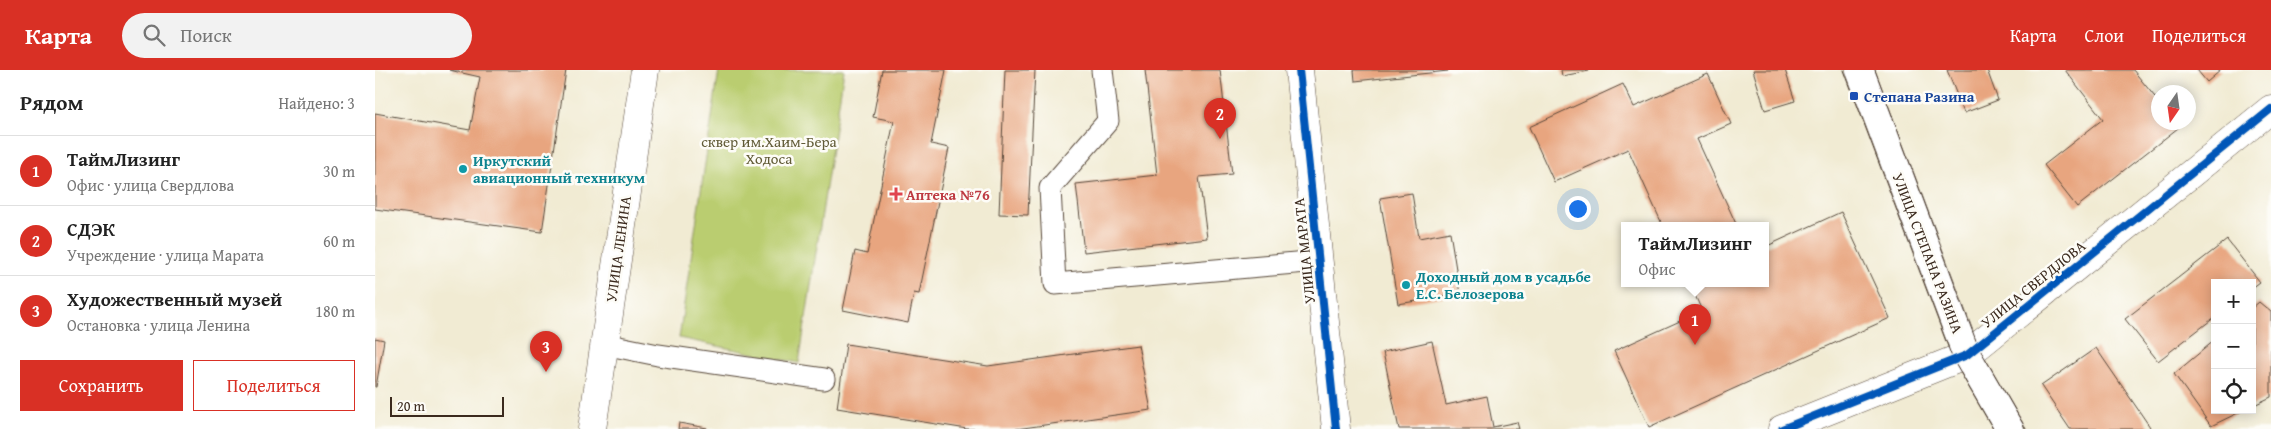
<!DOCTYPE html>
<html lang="ru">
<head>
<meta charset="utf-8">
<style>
  body { margin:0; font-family:"Gentium Book Plus",serif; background:#f2f2f2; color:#222 }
  .controls { position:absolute; right:15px; bottom:15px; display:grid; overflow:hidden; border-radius:0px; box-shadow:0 2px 12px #0003 }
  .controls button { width:45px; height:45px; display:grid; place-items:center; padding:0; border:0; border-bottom:1px solid #e0e0e0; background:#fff; color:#222; font:25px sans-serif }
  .compass { position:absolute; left:1776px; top:15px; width:45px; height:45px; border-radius:50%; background:#fff; box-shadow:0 2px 12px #0003; rotate:193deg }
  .scale { position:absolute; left:15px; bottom:12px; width:114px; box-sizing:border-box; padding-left:5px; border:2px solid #3b2a1e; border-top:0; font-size:14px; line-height:18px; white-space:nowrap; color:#3b2a1e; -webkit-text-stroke:4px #fdfcf7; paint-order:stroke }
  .you { position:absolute; left:1202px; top:138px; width:18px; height:18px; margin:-12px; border:4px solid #fff; border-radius:50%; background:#1a73e8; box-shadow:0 0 0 8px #1a73e833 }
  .badge { display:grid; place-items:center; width:32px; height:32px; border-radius:50%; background:#d93025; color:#fff; font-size:16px; font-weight:700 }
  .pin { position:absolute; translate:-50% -41px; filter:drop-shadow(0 1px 2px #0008) }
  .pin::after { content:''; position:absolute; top:26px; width:18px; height:15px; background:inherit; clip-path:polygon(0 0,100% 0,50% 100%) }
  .popup { position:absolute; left:1246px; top:152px; width:148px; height:65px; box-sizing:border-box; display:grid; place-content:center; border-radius:0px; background:#fff; filter:drop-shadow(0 1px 4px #0005); font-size:16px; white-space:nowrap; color:#767676 }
  .popup b { font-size:19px; color:#222 }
  .popup::after { content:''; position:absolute; left:50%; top:100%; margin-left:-10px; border:10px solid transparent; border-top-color:#fff }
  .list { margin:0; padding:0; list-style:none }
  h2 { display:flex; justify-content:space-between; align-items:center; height:65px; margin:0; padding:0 20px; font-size:21px }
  h2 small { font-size:16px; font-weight:400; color:#767676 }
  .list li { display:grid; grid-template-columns:32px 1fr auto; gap:15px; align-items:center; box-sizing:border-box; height:70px; padding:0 20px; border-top:1px solid #e0e0e0 }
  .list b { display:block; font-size:19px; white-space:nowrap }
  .list p { margin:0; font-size:16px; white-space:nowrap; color:#767676 }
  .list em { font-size:16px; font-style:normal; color:#767676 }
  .actions { display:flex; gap:10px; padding:15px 20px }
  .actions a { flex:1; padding:11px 0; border:1px solid #d93025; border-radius:0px; text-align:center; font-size:18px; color:#d93025 }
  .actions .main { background:#d93025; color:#fff }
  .icon { flex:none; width:28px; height:28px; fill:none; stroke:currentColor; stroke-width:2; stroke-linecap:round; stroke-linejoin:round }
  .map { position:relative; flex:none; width:1896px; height:359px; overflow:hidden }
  header { display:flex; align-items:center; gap:30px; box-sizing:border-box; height:70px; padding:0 25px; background:#d93025; color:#fff }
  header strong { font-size:24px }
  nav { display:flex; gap:28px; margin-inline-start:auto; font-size:18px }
  .search { width:350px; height:45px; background:#f2f2f2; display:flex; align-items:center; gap:12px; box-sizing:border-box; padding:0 18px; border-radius:28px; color:#767676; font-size:19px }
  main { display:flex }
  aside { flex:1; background:#fff }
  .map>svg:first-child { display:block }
  .green { fill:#bacd70; stroke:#7a7c47 }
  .building { fill:#e8a57f }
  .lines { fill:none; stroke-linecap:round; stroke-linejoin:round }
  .lane-casing { stroke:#564739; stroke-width:23 }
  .street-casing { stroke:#564739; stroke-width:29 }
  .secondary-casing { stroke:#564739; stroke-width:29 }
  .lane { stroke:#fff; stroke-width:21 }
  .street { stroke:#fff; stroke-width:28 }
  .secondary { stroke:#fff; stroke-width:28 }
  .tram { stroke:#3b2a1e; stroke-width:1 }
  .cycleway-casing { stroke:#fdfcf7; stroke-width:11 }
  .cycleway { stroke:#0057b8; stroke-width:8 }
  .transit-dot { fill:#1a4fb4; stroke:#fdfcf7; stroke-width:2 }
  .culture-dot { fill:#0f9aa8; stroke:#fdfcf7; stroke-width:2 }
  .health-dot { fill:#e0444e; stroke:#fdfcf7; stroke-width:2 }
  .labels { text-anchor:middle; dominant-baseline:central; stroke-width:5; stroke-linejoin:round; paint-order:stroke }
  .transit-label { font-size:15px; font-weight:bold; fill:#164399; stroke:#fdfcf7; text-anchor:start }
  .park-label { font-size:15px; fill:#615b37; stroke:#fdfcf7 }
  .culture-label { font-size:15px; font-weight:bold; fill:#0d838f; stroke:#fdfcf7; text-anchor:start }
  .health-label { font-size:15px; font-weight:bold; fill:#be3a42; stroke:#fdfcf7; text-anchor:start }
  .street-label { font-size:15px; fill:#3b2a1e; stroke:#fdfcf7 }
</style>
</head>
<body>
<header>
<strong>Карта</strong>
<div class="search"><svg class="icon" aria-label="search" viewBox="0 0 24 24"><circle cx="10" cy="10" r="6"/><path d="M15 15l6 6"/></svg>Поиск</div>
<nav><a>Карта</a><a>Слои</a><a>Поделиться</a></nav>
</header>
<main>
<aside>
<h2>Рядом<small>Найдено: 3</small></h2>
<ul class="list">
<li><span class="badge">1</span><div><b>ТаймЛизинг</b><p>Офис · улица Свердлова</p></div><em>30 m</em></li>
<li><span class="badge">2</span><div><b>СДЭК</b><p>Учреждение · улица Марата</p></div><em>60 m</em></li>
<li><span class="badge">3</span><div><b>Художественный музей</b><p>Остановка · улица Ленина</p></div><em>180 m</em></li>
</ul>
<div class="actions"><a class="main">Сохранить</a><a>Поделиться</a></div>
</aside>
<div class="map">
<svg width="1896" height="359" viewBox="0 0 1896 359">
  <rect width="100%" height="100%" fill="#fdfcf7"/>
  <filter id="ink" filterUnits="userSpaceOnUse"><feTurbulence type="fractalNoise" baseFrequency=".02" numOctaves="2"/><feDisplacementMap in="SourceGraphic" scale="10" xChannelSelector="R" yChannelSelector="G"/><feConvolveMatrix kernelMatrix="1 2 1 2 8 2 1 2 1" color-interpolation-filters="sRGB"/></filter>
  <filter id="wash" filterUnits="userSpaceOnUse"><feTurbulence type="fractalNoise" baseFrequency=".0096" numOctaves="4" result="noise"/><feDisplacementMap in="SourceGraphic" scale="20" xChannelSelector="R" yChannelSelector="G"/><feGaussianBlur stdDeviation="1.12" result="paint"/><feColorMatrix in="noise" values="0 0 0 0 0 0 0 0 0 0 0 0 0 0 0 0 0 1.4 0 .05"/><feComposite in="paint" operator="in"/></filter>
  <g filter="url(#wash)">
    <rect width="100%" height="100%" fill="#f1ebd3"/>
    <polygon class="green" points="344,0 469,0 424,293 304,268"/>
    <g id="blocks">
      <g class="building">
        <polygon points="74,0 191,0 167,162 0,139 0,43 95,60 105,7"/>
        <polygon points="507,0 571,0 556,74 574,78 544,224 539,223 533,253 468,240 480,181 492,184 519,51 498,47"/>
        <polygon points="630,0 660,0 653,145 624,144"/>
        <polygon points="770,0 845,0 857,104 824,107 832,168 709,182 701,114 782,105"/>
        <polygon points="979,0 1073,0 1073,1 980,11"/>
        <polygon points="1186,0 1214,0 1214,1 1187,6"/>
        <polygon points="1378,0 1410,0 1420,31 1390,40"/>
        <polygon points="1572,0 1612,0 1623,30 1589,43"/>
        <polygon points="1690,0 1758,0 1784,32 1784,52 1799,52 1803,58 1702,137 1669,95 1728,49"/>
        <polygon points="1822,0 1846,0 1832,12"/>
        <polygon points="1333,4 1356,54 1322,69 1362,156 1288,156 1253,79 1179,112 1154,57 1248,14 1259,37"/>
        <polygon points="1037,123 1044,168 1075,162 1085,224 1023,234 1005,128"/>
        <polygon points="1466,142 1515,248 1274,357 1239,281 1327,241 1315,214 1390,214 1390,177"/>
        <polygon points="1852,170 1885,212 1877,218 1877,213 1840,213 1840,247 1783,291 1750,249"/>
        <polygon points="1884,232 1896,242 1896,327 1877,336 1877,238"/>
        <polygon points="0,268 9,270 1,317 0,317"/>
        <polygon points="1840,270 1840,340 1869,340 1836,356 1799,304"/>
        <polygon points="1057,271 1071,335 1112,326 1118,357 1142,352 1144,359 1024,359 1008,282"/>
        <polygon points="471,274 613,296 763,275 776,340 641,359 592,359 462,338"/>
        <polygon points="1721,278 1775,357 1773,359 1695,359 1666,316"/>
        <polygon points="304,353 332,358 332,359 303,359"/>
      </g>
    </g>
  </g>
  <g filter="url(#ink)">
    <use href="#blocks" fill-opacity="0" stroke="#564739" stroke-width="1"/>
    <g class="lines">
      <defs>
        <g id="lane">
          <polyline points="727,0 733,51 675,118 680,214 943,191"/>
          <polyline points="229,274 283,285 449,309"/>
        </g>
        <polyline id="street" points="1407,359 1592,285 1896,39"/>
        <g id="secondary">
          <polyline points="924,0 961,359"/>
          <polyline points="1485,0 1592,285 1635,359"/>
          <polyline points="217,359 270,0"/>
        </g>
      </defs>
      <use href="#lane" class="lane-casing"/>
      <use href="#street" class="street-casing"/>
      <use href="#secondary" class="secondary-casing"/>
      <use href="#lane" class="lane"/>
      <use href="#street" class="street"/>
      <use href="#secondary" class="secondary"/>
      <g class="tram">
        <polyline points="1469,0 1578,290 1618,359"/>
        <polyline points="1500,0 1603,276 1651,359"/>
      </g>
      <defs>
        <g id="cycleway">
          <polyline points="924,0 961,359"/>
          <polyline points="1407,359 1592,285 1896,39"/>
        </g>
      </defs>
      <use href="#cycleway" class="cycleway-casing"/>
      <use href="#cycleway" class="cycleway"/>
    </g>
  </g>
  <rect class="transit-dot" x="1474" y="21" width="10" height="10" rx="2.5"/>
  <g class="culture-dot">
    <circle cx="88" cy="99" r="5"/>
    <circle cx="1031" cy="215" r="5"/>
  </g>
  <path class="health-dot" d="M518.5 116.5h5v5h5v5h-5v5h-5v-5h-5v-5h5z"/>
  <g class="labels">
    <g class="transit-label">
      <text x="1489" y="26">Степана Разина</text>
    </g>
    <g class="park-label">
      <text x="394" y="71">сквер им.Хаим-Бера<tspan x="394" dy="17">Ходоса</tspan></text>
    </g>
    <g class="culture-label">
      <text x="98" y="90">Иркутский<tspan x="98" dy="17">авиационный техникум</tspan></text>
      <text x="1041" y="206">Доходный дом в усадьбе<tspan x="1041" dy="17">Е.С. Белозерова</tspan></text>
    </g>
    <g class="health-label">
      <text x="531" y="124">Аптека №76</text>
    </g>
    <g class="street-label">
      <text transform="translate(243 179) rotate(-82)">УЛИЦА ЛЕНИНА</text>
      <text transform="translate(929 181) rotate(-96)">УЛИЦА МАРАТА</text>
      <text transform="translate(1553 183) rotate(69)">УЛИЦА СТЕПАНА РАЗИНА</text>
      <text transform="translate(1658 214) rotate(-39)">УЛИЦА СВЕРДЛОВА</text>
    </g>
  </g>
</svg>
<div class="controls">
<button>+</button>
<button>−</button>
<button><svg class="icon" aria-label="locate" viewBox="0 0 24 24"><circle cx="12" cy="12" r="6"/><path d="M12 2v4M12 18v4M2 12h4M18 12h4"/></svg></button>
</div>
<svg class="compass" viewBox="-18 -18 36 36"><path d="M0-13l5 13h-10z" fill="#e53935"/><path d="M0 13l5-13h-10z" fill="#767676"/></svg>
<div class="scale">20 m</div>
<div class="you"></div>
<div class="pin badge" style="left:1320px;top:275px">1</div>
<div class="popup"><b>ТаймЛизинг</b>Офис</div>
<div class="pin badge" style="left:845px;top:69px">2</div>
<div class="pin badge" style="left:171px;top:302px">3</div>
</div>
</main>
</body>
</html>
